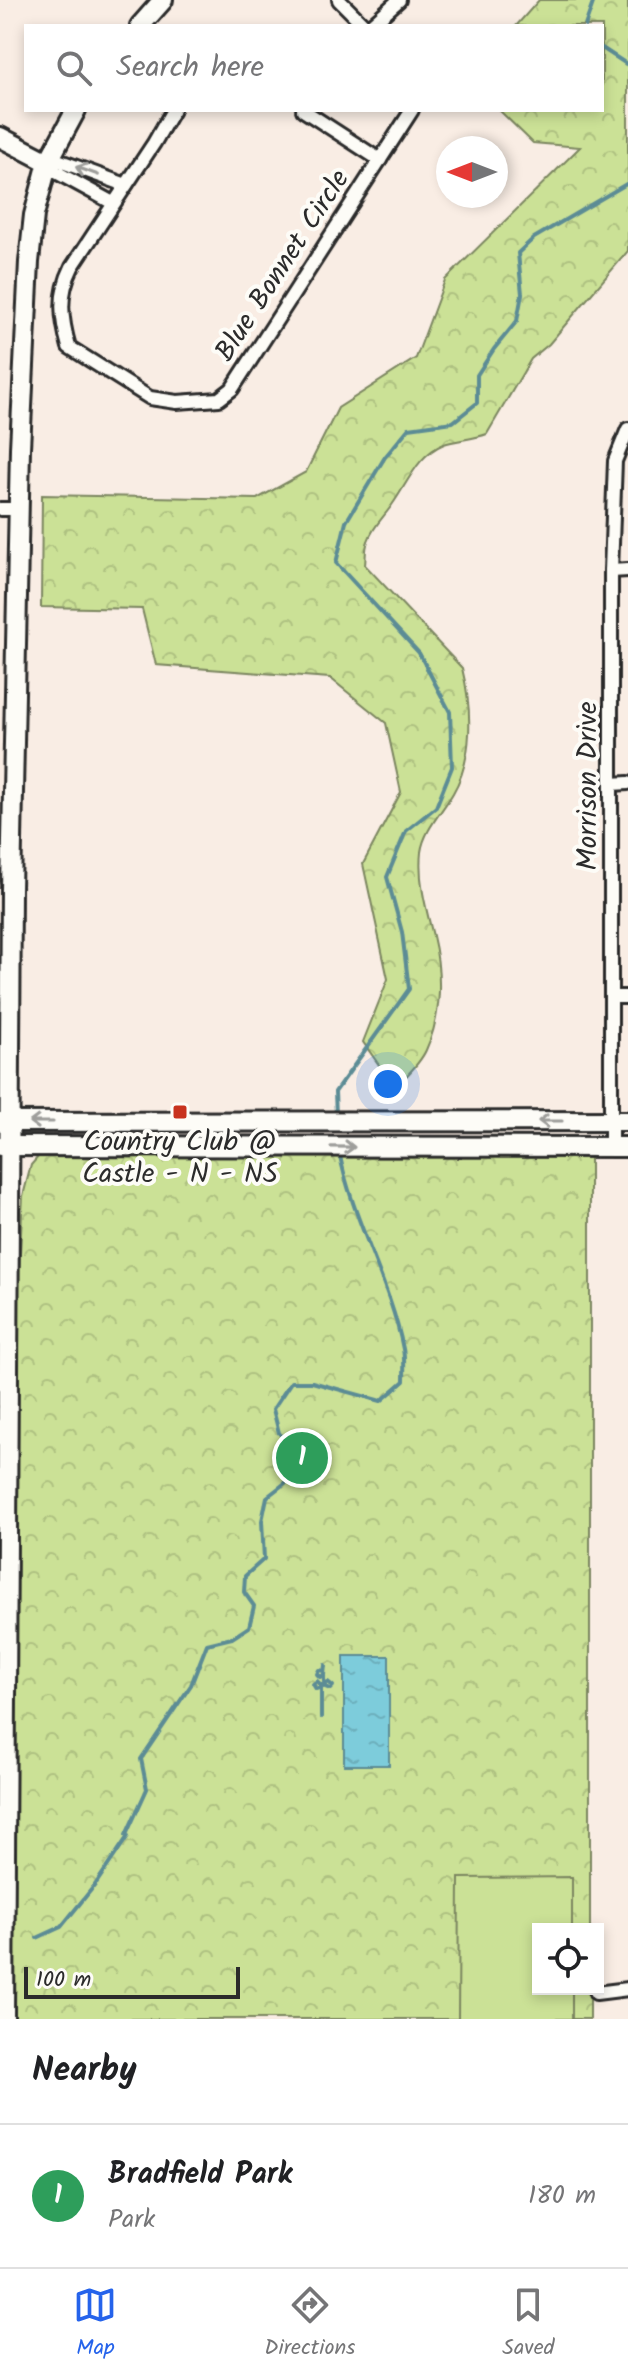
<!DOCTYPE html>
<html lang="en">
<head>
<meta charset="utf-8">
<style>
  body { margin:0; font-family:Kalam,sans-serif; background:#f2f2f2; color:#202124 }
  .controls { position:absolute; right:24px; bottom:24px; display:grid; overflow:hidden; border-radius:0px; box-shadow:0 4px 12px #0003 }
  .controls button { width:72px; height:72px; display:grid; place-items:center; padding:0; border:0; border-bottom:2px solid #e0e0e0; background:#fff; color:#202124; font:40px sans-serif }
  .compass { position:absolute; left:436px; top:136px; width:72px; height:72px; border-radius:50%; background:#fff; box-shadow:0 4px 12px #0003; rotate:270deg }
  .scale { position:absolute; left:24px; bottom:20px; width:216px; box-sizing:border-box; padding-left:8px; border:4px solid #2b2b2b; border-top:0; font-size:22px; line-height:28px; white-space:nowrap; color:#2b2b2b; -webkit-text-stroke:6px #fdfcf7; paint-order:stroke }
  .you { position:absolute; left:388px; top:1084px; width:28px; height:28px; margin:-20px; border:6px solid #fff; border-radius:50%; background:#1a73e8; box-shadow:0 0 0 12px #1a73e833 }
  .badge { display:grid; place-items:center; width:52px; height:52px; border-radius:50%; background:#2563eb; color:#fff; font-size:26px; font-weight:700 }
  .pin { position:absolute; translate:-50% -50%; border:4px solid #fff; box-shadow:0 2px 8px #0006 }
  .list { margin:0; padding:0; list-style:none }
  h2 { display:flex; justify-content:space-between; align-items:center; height:104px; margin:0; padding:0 32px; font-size:34px }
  h2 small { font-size:26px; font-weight:400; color:#757577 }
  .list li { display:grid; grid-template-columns:52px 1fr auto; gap:24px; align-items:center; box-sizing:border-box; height:144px; padding:0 32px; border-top:2px solid #e0e0e0 }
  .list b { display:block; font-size:30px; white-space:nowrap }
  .list p { margin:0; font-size:26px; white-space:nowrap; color:#757577 }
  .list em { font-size:26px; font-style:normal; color:#757577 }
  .icon { flex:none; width:44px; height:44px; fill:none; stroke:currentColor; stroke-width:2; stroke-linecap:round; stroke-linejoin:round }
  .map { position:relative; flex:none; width:628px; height:2019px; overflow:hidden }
  .search { position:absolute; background:#fff; box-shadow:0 4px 12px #0003; left:24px; right:24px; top:24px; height:88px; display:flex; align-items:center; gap:20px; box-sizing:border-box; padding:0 28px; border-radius:0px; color:#757577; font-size:30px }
  .sheet { height:248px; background:#fff }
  nav { display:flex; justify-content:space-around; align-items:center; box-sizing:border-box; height:112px; border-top:2px solid #e0e0e0; background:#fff; font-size:22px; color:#757577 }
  nav a { display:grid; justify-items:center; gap:4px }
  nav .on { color:#2563eb }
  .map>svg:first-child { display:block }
  .forest { fill:url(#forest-crowns); stroke:#7b8660; stroke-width:2 }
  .garden { fill:#cbe196; stroke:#7b8660; stroke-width:2 }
  .water { fill:url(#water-ripples); stroke:#5c8c95; stroke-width:2 }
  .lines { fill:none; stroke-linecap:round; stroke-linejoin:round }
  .stream { stroke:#5c8c95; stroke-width:4 }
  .street-casing { stroke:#2b2b2b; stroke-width:18 }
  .secondary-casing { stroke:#2b2b2b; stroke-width:24 }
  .street { stroke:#fdfcf7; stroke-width:12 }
  .secondary { stroke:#fdfcf7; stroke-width:18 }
  .oneway { stroke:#9e9e9b }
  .poi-dot { fill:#c8321e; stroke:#fdfcf7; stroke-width:3 }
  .labels { text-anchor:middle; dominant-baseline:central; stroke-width:8; stroke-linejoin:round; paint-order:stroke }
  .street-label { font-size:28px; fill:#2b2b2b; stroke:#fdfcf7 }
  .poi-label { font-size:28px; fill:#2b2b2b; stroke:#fdfcf7 }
</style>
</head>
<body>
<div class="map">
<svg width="628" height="2019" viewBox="0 0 628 2019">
  <defs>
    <pattern id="forest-crowns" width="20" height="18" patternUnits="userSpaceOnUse" patternTransform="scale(2)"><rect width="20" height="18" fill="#cbe196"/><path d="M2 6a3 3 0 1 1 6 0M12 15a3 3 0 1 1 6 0" fill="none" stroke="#aec181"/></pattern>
    <pattern id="water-ripples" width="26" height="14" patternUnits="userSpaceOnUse" patternTransform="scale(2)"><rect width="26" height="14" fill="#7dccdb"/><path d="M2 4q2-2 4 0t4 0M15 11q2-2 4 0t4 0" fill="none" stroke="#6cafbc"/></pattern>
  </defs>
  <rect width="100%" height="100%" fill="#f9ede4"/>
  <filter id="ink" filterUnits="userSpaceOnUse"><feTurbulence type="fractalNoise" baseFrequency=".0125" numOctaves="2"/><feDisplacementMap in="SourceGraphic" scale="16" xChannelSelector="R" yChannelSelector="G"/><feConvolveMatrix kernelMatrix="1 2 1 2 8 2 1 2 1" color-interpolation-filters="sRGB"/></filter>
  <g filter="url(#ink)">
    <g class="forest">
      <path d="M539,0H628V251L549,344L531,359L487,434C474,439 456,440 444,444C417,455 408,483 392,505C384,517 373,526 368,541C365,548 366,557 365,565L462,668C472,708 474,757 453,793C442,812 424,830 421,852C418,881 426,908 433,936C442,973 442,1015 426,1050C420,1064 405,1077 395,1088L363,1042L388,979L363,864L401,792L386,723L330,678L156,665L142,609L41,607L42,495L257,499L306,472L338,408L416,358L445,280L580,147L533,143L499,110H602V26H516Z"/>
      <polygon points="590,1155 590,1929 538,1929 538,1989 590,1989 590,2019 11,2019 16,1329 23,1196 31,1165 38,1157 43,1156"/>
    </g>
    <polygon class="garden" points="572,1877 572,1929 538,1929 538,1989 572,1989 572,2019 458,2019 459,1878"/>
    <rect class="water" x="344" y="1656" width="45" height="109"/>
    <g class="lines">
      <g class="stream">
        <polyline points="585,26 594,0"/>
        <polyline points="602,48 628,65"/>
        <polyline points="336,1115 335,1092 409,989 402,932 387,877 406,831 436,807 452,767 450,712 419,653 336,563 346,522 385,457 409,428 453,422 477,403 477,375 494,349 517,321 522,294 518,253 534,238 628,183"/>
        <polyline points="324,1671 319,1670 317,1674 320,1677 324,1675 325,1665"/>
        <path d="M321,1717V1685L317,1681L313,1684L316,1689C321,1688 324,1683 328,1682L333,1686L330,1689L325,1687C325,1685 325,1683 324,1682V1671"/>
        <path d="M37,1938L61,1927L95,1885L128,1836L126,1835L147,1789L141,1759L191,1685L207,1644L232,1638L249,1627L254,1606L244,1592L245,1576L264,1559L262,1521L267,1497L302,1470L303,1460L279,1433L273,1409L291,1382H312L381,1401L404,1381C404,1371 405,1359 403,1349C390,1282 352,1220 339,1151"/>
      </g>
      <defs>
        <g id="street">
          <polyline points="339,0 365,26"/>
          <polyline points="370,26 399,0"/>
          <path d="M173,110L154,143L72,267C58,295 61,318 69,347L150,398L177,402L219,399L232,389L412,110"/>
          <polyline points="303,110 380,160"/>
          <polyline points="48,162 60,161 126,185"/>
          <polyline points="48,162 56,172 113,203"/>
          <polyline points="0,509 18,509"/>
          <polyline points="611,571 628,570"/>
          <polyline points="612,784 628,783"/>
          <polyline points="612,997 628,997"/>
          <polyline points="611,1147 611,571 615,461 628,429"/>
          <polyline points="596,1993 628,1989"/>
        </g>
        <g id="secondary">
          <polyline points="140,26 163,0"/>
          <polyline points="0,137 48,162"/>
          <polyline points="0,1122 628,1121"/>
          <polyline points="0,1146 628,1147"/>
          <polyline points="4,2019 11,890 20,448 29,262 34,215 48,162 76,110"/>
        </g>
      </defs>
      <use href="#street" class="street-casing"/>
      <use href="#secondary" class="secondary-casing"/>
      <use href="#street" class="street"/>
      <use href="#secondary" class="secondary"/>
    </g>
    <defs><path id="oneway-shaft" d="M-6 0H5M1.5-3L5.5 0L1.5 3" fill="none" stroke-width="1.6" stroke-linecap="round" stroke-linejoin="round" transform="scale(2)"/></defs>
    <g class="oneway">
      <use href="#oneway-shaft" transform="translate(87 171) rotate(-160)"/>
      <use href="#oneway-shaft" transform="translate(550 1121) rotate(180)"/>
      <use href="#oneway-shaft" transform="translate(41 1122) rotate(180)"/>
      <use href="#oneway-shaft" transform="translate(343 1147) rotate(1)"/>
    </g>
  </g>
  <rect class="poi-dot" x="172" y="1104" width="16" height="16" rx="4"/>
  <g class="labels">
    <g class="street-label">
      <text transform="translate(283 266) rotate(-57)">Blue Bonnet Circle</text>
      <text transform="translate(588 786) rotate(-90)">Morrison Drive</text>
    </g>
    <g class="poi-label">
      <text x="180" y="1142">Country Club @<tspan x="180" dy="32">Castle - N - NS</tspan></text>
    </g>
  </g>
</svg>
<div class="controls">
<button><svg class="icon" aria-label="locate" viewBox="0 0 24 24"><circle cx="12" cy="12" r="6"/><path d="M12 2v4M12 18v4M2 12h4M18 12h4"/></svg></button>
</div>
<svg class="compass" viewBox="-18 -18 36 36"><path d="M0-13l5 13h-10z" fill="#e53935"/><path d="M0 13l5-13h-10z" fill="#757577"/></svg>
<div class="scale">100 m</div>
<div class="you"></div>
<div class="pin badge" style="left:302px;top:1458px;background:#2e9e5b">1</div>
<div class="search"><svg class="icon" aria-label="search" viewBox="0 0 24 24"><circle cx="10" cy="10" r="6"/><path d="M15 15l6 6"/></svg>Search here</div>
</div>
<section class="sheet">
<h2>Nearby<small></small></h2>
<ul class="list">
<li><span class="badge" style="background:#2e9e5b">1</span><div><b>Bradfield Park</b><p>Park</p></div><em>180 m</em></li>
</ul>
</section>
<nav>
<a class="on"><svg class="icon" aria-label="map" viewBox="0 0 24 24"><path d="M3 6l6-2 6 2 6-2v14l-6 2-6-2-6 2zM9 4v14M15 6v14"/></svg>Map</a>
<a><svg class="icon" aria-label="directions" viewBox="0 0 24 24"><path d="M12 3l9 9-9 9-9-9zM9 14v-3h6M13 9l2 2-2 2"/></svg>Directions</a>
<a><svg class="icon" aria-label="saved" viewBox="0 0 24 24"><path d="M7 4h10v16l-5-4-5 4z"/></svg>Saved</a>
</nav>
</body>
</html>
